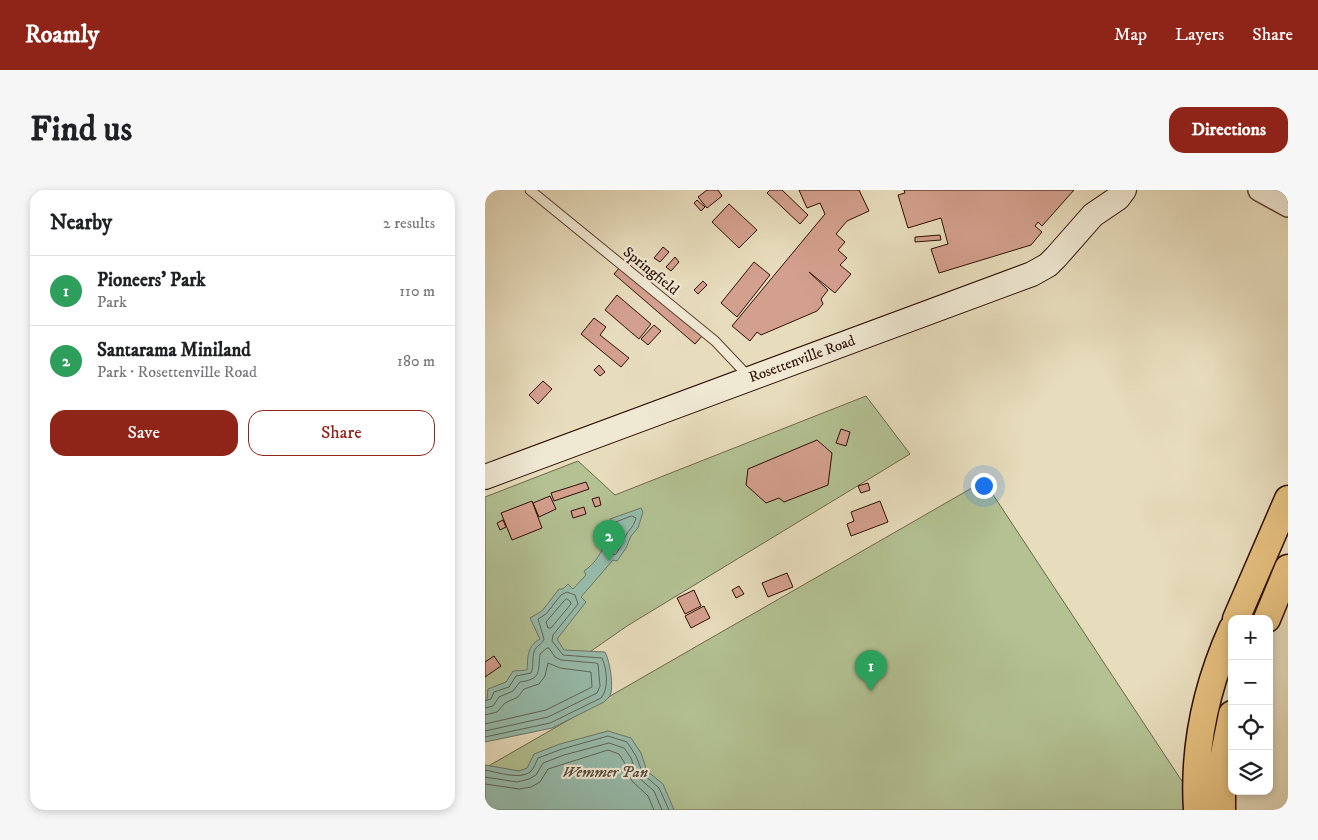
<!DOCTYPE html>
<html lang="en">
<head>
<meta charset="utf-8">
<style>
  body { margin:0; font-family:"IM FELL DW Pica",serif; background:#f6f6f6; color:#202124 }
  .controls { position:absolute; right:15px; bottom:15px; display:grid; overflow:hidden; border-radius:10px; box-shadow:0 2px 8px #0003 }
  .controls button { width:45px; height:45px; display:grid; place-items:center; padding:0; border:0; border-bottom:1px solid #e0e0e0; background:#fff; color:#202124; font:25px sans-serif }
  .you { position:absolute; left:498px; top:295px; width:18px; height:18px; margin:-12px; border:4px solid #fff; border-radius:50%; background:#1a73e8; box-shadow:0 0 0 8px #1a73e833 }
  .badge { display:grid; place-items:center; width:32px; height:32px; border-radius:50%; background:#8f2418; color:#fff; font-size:16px; font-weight:700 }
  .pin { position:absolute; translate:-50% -41px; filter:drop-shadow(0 1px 2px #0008) }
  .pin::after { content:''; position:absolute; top:26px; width:18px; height:15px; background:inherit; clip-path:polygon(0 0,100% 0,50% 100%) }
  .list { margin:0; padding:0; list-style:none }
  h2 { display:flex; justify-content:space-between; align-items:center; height:65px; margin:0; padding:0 20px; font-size:21px }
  h2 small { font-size:16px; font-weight:400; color:#757577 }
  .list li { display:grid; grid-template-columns:32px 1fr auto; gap:15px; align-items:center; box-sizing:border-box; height:70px; padding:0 20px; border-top:1px solid #e0e0e0 }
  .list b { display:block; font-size:19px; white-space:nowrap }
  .list p { margin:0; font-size:16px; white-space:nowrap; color:#757577 }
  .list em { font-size:16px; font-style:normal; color:#757577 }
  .actions { display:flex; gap:10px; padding:15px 20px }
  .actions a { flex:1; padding:11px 0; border:1px solid #8f2418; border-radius:15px; text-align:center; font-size:18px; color:#8f2418 }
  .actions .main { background:#8f2418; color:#fff }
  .icon { flex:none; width:28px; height:28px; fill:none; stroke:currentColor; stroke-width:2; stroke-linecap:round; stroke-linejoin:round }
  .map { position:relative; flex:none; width:803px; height:620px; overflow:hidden; border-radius:15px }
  header { display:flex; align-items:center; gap:30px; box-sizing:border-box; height:70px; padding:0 25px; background:#8f2418; color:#fff }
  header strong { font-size:24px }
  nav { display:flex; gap:28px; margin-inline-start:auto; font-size:18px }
  .intro { display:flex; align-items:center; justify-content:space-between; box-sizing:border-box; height:120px; padding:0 30px }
  h1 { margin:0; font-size:35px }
  .button { padding:12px 22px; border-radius:15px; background:#8f2418; color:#fff; font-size:18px; font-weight:700 }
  main { display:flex; gap:30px; padding:0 30px }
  aside { flex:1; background:#fff; border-radius:15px; box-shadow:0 2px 8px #0003 }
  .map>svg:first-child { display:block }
  .green { fill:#b3c193; stroke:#70684b }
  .water { fill:#97bcac; stroke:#6d7668 }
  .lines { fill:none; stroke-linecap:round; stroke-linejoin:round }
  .shore { stroke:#626558; stroke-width:1 }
  .building { fill:#d4a08e; stroke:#2e0e03 }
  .service-casing { stroke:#5c4231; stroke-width:11 }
  .tertiary-casing { stroke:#5c4231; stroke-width:24 }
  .secondary-casing { stroke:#2e0e03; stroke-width:26 }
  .primary-casing { stroke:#2e0e03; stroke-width:29 }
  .service { stroke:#efe8d3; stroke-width:9 }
  .tertiary { stroke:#efe8d3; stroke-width:21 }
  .secondary { stroke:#efe8d3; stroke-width:24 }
  .primary { stroke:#e4be7e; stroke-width:26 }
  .labels { text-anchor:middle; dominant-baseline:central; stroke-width:4.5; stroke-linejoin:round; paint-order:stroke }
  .street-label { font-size:15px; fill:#2e0e03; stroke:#efe8d3 }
  .water-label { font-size:16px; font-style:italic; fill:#534b3e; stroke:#efe8d3 }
</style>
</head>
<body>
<header>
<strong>Roamly</strong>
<nav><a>Map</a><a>Layers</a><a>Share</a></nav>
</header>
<div class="intro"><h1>Find us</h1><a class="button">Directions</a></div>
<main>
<aside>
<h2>Nearby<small>2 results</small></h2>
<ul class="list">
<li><span class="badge" style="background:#2e9e5b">1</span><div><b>Pioneers' Park</b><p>Park</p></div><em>110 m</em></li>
<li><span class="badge" style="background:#2e9e5b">2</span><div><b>Santarama Miniland</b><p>Park · Rosettenville Road</p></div><em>180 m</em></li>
</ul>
<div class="actions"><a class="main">Save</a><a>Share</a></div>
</aside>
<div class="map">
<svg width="803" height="620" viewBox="0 0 803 620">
  <rect width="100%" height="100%" fill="#e7dcbc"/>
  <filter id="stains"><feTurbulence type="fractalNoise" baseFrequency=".004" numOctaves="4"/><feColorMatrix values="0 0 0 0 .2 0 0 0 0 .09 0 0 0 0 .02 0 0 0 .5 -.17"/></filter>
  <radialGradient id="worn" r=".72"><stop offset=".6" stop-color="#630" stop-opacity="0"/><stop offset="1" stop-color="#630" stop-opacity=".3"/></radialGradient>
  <g class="green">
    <polygon points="381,206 425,264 142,436 0,535 0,307 93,271 130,305"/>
    <polygon points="499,291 716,620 0,620 0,578"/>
  </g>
  <g class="water">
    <path d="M156,318L158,322L153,338L146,346L141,358L132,371L128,370L96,407L101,412L72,449L79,460L120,462C125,471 129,497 125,506C123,508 121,510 119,512L67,538L0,552V511L2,510L3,499L21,492L28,481L42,480C43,466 42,456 55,449L45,428L57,421L74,399H78L83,394L88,399L101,385L99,381C119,367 119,352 125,329Z"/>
    <polygon points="123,541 146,548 156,563 162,581 178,594 189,620 0,620 0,575 34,581 42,578 49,564 75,554"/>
  </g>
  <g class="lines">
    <g class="shore">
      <path d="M147,326L151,328C149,335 147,337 143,342C138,349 136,357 131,364L123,366L121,363L129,333Z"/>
      <polygon points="82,409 85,411 86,414 66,438 63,438 61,432 79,411"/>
      <path d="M0,511L6,509L9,502L24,497L31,486L46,483C49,476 47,468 49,462C51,455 57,455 59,449L53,429L61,424L76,405L82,402L90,405L93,414L68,445L67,451L78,465L117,468C122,479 124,499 116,508L65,533L0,547"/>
      <path d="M0,518L8,516L14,507L28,501L35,492C56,489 53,483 55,464L62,458H64L70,467L76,470L111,473L113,474L115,496L112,503L63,527L0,541"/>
      <polyline points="0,525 12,522 20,513 33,507 39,499 54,494 60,486 63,473 75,478 106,482 107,497 61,520 0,534"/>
      <path d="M0,580C12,582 34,590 45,582C49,579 51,572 53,568L77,559L123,546L142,552L151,566L158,584L174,598L184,620"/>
      <polyline points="0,587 32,592 44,589 51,585 58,573 79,565 124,553 139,558 146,568 153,587 169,601 177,620"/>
      <polyline points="0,594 34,599 46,597 55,592 63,579 123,560 134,564 139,572 147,591 163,606 169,620"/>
    </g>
  </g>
  <g class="building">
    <polygon points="222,0 233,0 237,6 222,18 213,7"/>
    <polygon points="285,0 297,0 323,25 315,34 282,3"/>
    <polygon points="314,0 374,0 384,21 362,31 351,44 360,52 353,60 362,68 355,75 366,84 350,103 324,82 343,100 336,109 338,114 332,121 276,145 272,142 265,151 247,136 340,24 335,13 322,18"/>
    <polygon points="419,0 589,0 557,36 553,32 550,36 557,42 546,55 454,83 446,59 463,54 456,28 423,38 413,5 420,3"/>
    <polygon points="212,10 220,17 216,21 209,13"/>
    <polygon points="244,14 272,40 254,58 227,32"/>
    <polygon points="455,45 456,50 430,52 430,47"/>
    <polygon points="178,57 184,62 175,72 169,68"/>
    <polygon points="190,67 194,72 186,81 181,77"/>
    <polygon points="269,72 285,85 252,127 236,113"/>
    <polygon points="136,76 217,146 210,154 129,84"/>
    <polygon points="218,91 222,95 213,104 209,100"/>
    <polygon points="132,105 166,134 154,149 120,120"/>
    <polygon points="109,128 121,137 115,145 144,168 136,177 96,144"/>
    <polygon points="169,135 176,141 163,155 156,149"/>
    <polygon points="114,175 120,182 115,186 109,180"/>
    <polygon points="58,191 67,199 53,214 44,205"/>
    <polygon points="356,239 365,242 361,256 351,253"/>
    <polygon points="332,250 347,263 343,295 299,312 294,308 281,313 261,295 263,279"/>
    <polygon points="101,292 104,299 69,311 66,303"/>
    <polygon points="383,293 385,300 376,303 373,296"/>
    <polygon points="65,306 71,319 54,327 48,313"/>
    <polygon points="114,307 116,315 110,317 107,309"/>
    <polygon points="47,311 57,338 27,350 16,323"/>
    <polygon points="395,311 403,332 366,346 362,334 369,331 366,322"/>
    <polygon points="99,317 101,324 88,328 86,321"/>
    <polygon points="18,330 21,337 15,340 12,333"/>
    <polygon points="302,383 308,397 283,407 277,393"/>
    <polygon points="254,396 259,404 251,408 247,400"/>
    <polygon points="209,400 216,416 200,424 192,408"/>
    <polygon points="219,416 225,428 206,438 200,426"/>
    <polygon points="9,466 16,476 0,487 0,472"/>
  </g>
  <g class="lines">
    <defs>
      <polyline id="service" points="45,0 230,151 265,188"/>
      <polyline id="tertiary" points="774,0 803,16"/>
      <polyline id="secondary" points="0,287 547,84 563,75 571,67 608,25 633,8 639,0"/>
      <g id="primary">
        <polyline points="751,429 803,309"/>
        <polyline points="782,429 803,378"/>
        <path d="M712,620C708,558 722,495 747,439"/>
        <polyline points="737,620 737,574 747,524"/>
      </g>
    </defs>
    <use href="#service" class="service-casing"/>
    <use href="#tertiary" class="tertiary-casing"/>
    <use href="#secondary" class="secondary-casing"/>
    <use href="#primary" class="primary-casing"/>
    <use href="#service" class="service"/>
    <use href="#tertiary" class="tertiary"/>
    <use href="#secondary" class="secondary"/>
    <use href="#primary" class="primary"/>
  </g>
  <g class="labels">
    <g class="street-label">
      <text transform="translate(166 81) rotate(39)">Springfield</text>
      <text transform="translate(317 169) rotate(-20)">Rosettenville Road</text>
    </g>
    <g class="water-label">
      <text x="120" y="582">Wemmer Pan</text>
    </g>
  </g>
  <rect width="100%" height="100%" filter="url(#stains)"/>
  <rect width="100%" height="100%" fill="url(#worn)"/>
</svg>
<div class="controls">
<button>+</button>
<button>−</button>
<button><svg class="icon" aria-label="locate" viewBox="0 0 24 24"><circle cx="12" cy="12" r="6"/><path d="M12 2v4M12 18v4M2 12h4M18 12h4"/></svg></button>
<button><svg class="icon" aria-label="layers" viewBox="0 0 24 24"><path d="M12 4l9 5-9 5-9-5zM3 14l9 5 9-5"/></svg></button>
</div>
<div class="you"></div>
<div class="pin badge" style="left:386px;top:501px;background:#2e9e5b">1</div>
<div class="pin badge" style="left:124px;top:371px;background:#2e9e5b">2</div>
</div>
</main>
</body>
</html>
